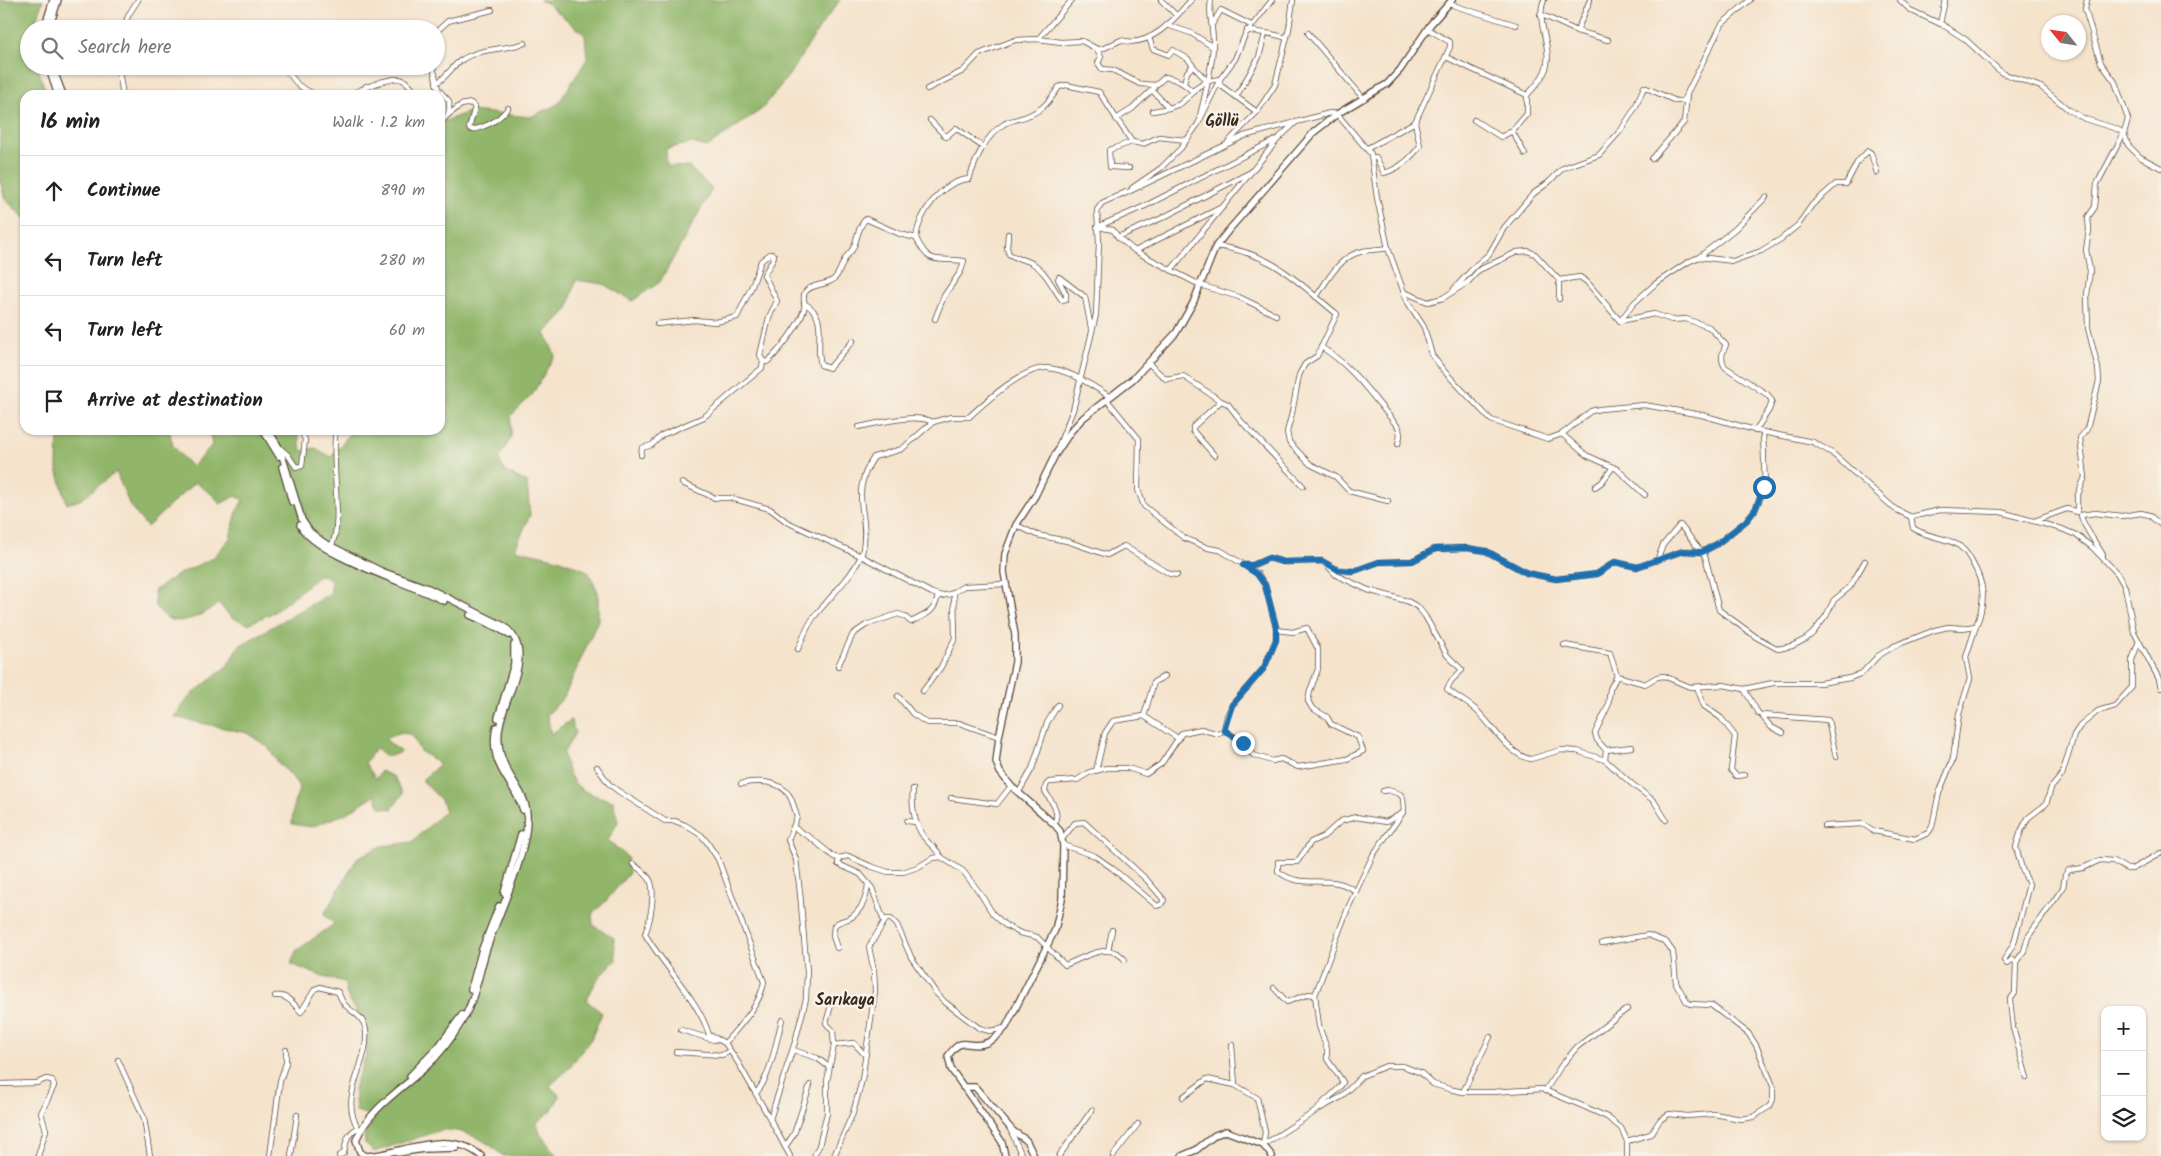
<!DOCTYPE html>
<html lang="en">
<head>
<meta charset="utf-8">
<style>
  body { margin:0; font-family:Kalam,sans-serif; background:#f2f2f2; color:#222 }
  .controls { position:absolute; right:15px; bottom:15px; display:grid; overflow:hidden; border-radius:10px; box-shadow:0 1px 4px #0004 }
  .controls button { width:45px; height:45px; display:grid; place-items:center; padding:0; border:0; border-bottom:1px solid #e0e0e0; background:#fff; color:#222; font:25px sans-serif }
  .compass { position:absolute; left:2041px; top:15px; width:45px; height:45px; border-radius:50%; background:#fff; box-shadow:0 1px 4px #0004; rotate:300deg }
  .stop { position:absolute; width:15px; height:15px; margin:-11px; border:4px solid #1f6fb2; border-radius:50%; background:#fff }
  .stop.end { background:#1f6fb2; border-color:#fff; box-shadow:0 1px 5px #0008 }
  .list { margin:0; padding:0; list-style:none }
  h2 { display:flex; justify-content:space-between; align-items:center; height:65px; margin:0; padding:0 20px; font-size:21px }
  h2 small { font-size:16px; font-weight:400; color:#767676 }
  .list li { display:grid; grid-template-columns:32px 1fr auto; gap:15px; align-items:center; box-sizing:border-box; height:70px; padding:0 20px; border-top:1px solid #e0e0e0 }
  .list b { display:block; font-size:19px; white-space:nowrap }
  .list em { font-size:16px; font-style:normal; color:#767676 }
  .icon { flex:none; width:28px; height:28px; fill:none; stroke:currentColor; stroke-width:2; stroke-linecap:round; stroke-linejoin:round }
  .map { position:relative; flex:none; width:2161px; height:1156px; overflow:hidden }
  .search { position:absolute; background:#fff; box-shadow:0 1px 4px #0004; left:20px; top:20px; width:425px; height:55px; display:flex; align-items:center; gap:12px; box-sizing:border-box; padding:0 18px; border-radius:28px; color:#767676; font-size:19px }
  .panel { position:absolute; background:#fff; box-shadow:0 1px 4px #0004; left:20px; top:90px; width:425px; height:345px; border-radius:15px }
  .map>svg:first-child { display:block }
  .forest { fill:#91b66b; stroke:#667044 }
  .lines { fill:none; stroke-linecap:round; stroke-linejoin:round }
  .street-casing { stroke:#574638; stroke-width:6 }
  .secondary-casing { stroke:#574638; stroke-width:8 }
  .street { stroke:#fff; stroke-width:4.5 }
  .secondary { stroke:#fff; stroke-width:5.5 }
  .route { stroke:#1f6fb2; stroke-width:6 }
  .labels { text-anchor:middle; dominant-baseline:central; stroke-width:5; stroke-linejoin:round; paint-order:stroke }
  .quarter-label { font-size:16px; font-weight:bold; fill:#3b2a1e; stroke:#f7f3e8 }
</style>
</head>
<body>
<div class="map">
<svg width="2161" height="1156" viewBox="0 0 2161 1156">
  <rect width="100%" height="100%" fill="#f7f3e8"/>
  <filter id="ink" filterUnits="userSpaceOnUse"><feTurbulence type="fractalNoise" baseFrequency=".02" numOctaves="2"/><feDisplacementMap in="SourceGraphic" scale="10" xChannelSelector="R" yChannelSelector="G"/><feConvolveMatrix kernelMatrix="1 2 1 2 8 2 1 2 1" color-interpolation-filters="sRGB"/></filter>
  <filter id="wash" filterUnits="userSpaceOnUse"><feTurbulence type="fractalNoise" baseFrequency=".0096" numOctaves="4" result="noise"/><feDisplacementMap in="SourceGraphic" scale="20" xChannelSelector="R" yChannelSelector="G"/><feGaussianBlur stdDeviation="1.12" result="paint"/><feColorMatrix in="noise" values="0 0 0 0 0 0 0 0 0 0 0 0 0 0 0 0 0 1.4 0 .05"/><feComposite in="paint" operator="in"/></filter>
  <g filter="url(#wash)">
    <rect width="100%" height="100%" fill="#f5e3cc"/>
    <g class="forest">
      <polygon points="0,0 43,0 33,29 29,29 29,66 37,66 47,95 25,95 25,219 5,199 0,180"/>
      <path d="M540,0H840L820,27L789,75L762,109L707,147L692,143L666,149L667,166L689,167L712,189L660,282L632,301L603,284L576,280L568,309L545,333L555,355L532,395L511,416V438L499,458L504,471L527,482L530,515L515,549L558,559L588,571L598,592V620L564,697L547,715L551,734L571,720L575,733L563,754C572,790 580,791 613,801L618,822L608,840L627,857L629,873L606,901L592,914L593,925L614,938L616,960L599,977L586,1000L602,1013L591,1039L569,1068L550,1086L560,1096L551,1111L537,1122L540,1134L557,1156H503C487,1140 464,1129 441,1130L374,1152L365,1144L364,1135L376,1117L356,1111L354,1088L366,1055V1024L353,1007L346,993L345,982L323,977L291,964L296,951L334,924L324,914L358,857L382,846L412,842L445,811L441,800L422,780L440,764L420,751L411,734L398,733L385,739L401,752L388,757L376,748L365,763L376,779L381,771L394,777L403,794L392,809L380,807L375,795L345,814L311,827L292,824L294,802L300,788L290,774L279,764L268,747L247,733L174,717L190,696L227,666L239,646L331,593V580L320,575L274,612L248,624L231,617L219,604C206,612 183,627 167,618C163,615 159,610 155,607L154,591L177,575L213,558L230,538L237,511L243,500L236,496L220,504L214,496L195,482L147,527L130,506L116,472L80,500L67,504L57,469L58,430H169L173,446L192,467L212,445L209,430H298L301,451L315,448L331,457L348,436L350,430H440V123L471,111L530,117L558,104L587,59L585,35L548,4Z"/>
    </g>
  </g>
  <g filter="url(#ink)">
    <g class="lines">
      <defs>
        <g id="street">
          <polyline points="1161,0 1176,15"/>
          <polyline points="1900,0 1910,10 1943,25 1965,39 2002,73 2041,87 2069,110 2085,119 2117,129 2124,133 2128,145 2140,157 2161,168"/>
          <polyline points="1449,4 1516,25"/>
          <polyline points="1540,14 1577,31 1608,40"/>
          <polyline points="1213,23 1221,10 1251,25"/>
          <polyline points="1940,24 1945,0"/>
          <polyline points="1167,25 1191,33 1213,47"/>
          <polyline points="123,29 129,14 138,0"/>
          <path d="M1247,30C1263,34 1272,32 1286,38"/>
          <polyline points="1577,31 1590,0"/>
          <polyline points="436,32 448,21 492,10"/>
          <polyline points="1308,33 1364,99"/>
          <polyline points="1149,38 1153,49 1169,55 1173,50 1188,59 1193,66 1187,72 1184,83"/>
          <polyline points="1038,39 1072,0"/>
          <path d="M1097,49L1101,57L1098,63L1102,69L1113,70L1140,84L1156,85L1165,77C1177,79 1184,83 1192,91L1207,81L1220,79V85L1257,112"/>
          <polyline points="1446,57 1527,95 1527,114 1512,131 1525,154"/>
          <polyline points="118,66 123,95"/>
          <polyline points="283,66 298,85 315,95"/>
          <path d="M433,66L438,89L449,101C450,110 449,118 440,121"/>
          <polyline points="1193,66 1207,81"/>
          <path d="M436,83C448,77 452,65 463,59C480,48 505,50 525,43"/>
          <path d="M927,89L963,71L979,54L1015,40L1038,39L1061,42L1082,41L1097,49H1102L1121,40C1149,49 1175,19 1191,0"/>
          <polyline points="1152,90 1169,108 1180,104 1195,91"/>
          <path d="M350,95C361,89 392,75 403,80C409,83 413,90 417,95"/>
          <polyline points="363,95 366,86"/>
          <path d="M1527,95C1533,89 1540,81 1544,73C1556,50 1534,24 1544,0"/>
          <polyline points="1236,97 1259,57 1265,34"/>
          <polyline points="1153,111 1169,108"/>
          <path d="M448,115L461,105L471,103L475,107L469,128L472,130C488,126 498,121 508,108"/>
          <path d="M1200,116C1205,94 1212,69 1213,46C1214,31 1208,15 1211,0"/>
          <polyline points="1116,119 1132,109 1154,88"/>
          <polyline points="930,120 946,137 956,128 983,147"/>
          <polyline points="1474,120 1501,137 1512,131"/>
          <polyline points="1228,142 1257,112 1275,85 1289,29 1293,0"/>
          <polyline points="1368,148 1415,122 1450,47 1450,42 1428,29"/>
          <path d="M1372,158L1376,157L1384,173C1399,169 1411,158 1420,146L1415,122"/>
          <polyline points="1652,159 1684,122 1687,95"/>
          <polyline points="1129,168 1110,167 1109,150 1132,142"/>
          <polyline points="1132,188 1161,168 1181,148 1198,124 1220,79 1235,59 1245,35 1272,0"/>
          <polyline points="1124,194 1244,136 1330,113 1337,114 1371,154 1377,198 1388,248 1407,301 1424,327 1432,355 1444,371 1491,420 1548,439 1562,434 1591,411 1600,409 1644,405 1702,415 1758,431 1813,442 1832,453 1895,509 1911,517 1940,510 2001,512 2062,529 2076,535 2092,547 2117,573 2125,587 2134,632 2159,679 2161,688"/>
          <polyline points="1097,227 1145,206 1279,138 1295,123"/>
          <polyline points="1099,227 1113,230 1119,238 1135,251"/>
          <path d="M1008,234L1007,248L1009,254C1016,259 1024,259 1032,263C1046,271 1052,287 1062,300L1066,299V294L1058,279L1059,277L1085,297L1091,328"/>
          <polyline points="1118,237 1162,218 1249,173"/>
          <path d="M916,238C930,267 936,257 964,261L961,271L944,296L935,319"/>
          <path d="M1216,246C1273,253 1296,281 1337,314L1317,356L1305,364L1299,375L1292,413L1287,432L1289,442L1310,464L1336,477L1349,491L1388,501"/>
          <polyline points="1699,257 1735,229 1766,197"/>
          <polyline points="1171,270 1135,251 1224,206"/>
          <polyline points="1454,289 1476,265 1489,254 1504,228 1533,194 1549,182 1563,168 1599,155 1621,130 1635,108 1644,87 1676,101 1683,101 1722,24 1750,0"/>
          <polyline points="1404,292 1428,302 1443,298 1468,282 1479,270 1517,252 1528,251 1535,254 1559,280 1580,277 1587,282 1620,321 1634,303 1655,284 1688,262 1699,257 1733,261 1761,251 1781,239 1798,225 1812,205 1836,184 1846,184 1858,161 1868,151 1871,153 1877,173"/>
          <path d="M1316,297C1327,281 1339,257 1360,252C1368,249 1379,250 1388,248"/>
          <polyline points="1559,299 1559,280"/>
          <path d="M804,303C830,318 814,341 821,365L829,368L853,341"/>
          <polyline points="1276,315 1239,297 1200,285 1171,270 1279,138"/>
          <path d="M1620,321L1654,314L1672,320L1686,319L1709,327L1726,345C1722,353 1720,359 1725,367L1768,395L1772,401L1769,410L1755,431"/>
          <path d="M1321,347C1354,367 1374,399 1399,428L1400,436L1398,444"/>
          <path d="M763,361L767,362C778,353 801,323 804,309C806,303 801,296 806,291C813,283 826,286 834,279C840,273 841,265 845,259C847,255 850,253 852,250C858,240 857,227 866,219L900,234L916,238C919,213 942,181 969,179C976,159 985,136 1004,124C1008,121 1013,121 1018,119C1040,113 1047,105 1059,87L1066,85L1099,92L1132,142L1143,144L1159,137L1186,140"/>
          <polyline points="1148,363 1166,379 1183,376 1221,401 1193,427 1193,431 1215,456"/>
          <polyline points="1221,401 1228,404 1241,421 1303,486"/>
          <path d="M859,427C879,423 914,413 933,422"/>
          <polyline points="1562,434 1586,455 1617,469 1645,495"/>
          <polyline points="1058,447 1073,410 1096,315 1099,242 1097,210 1102,203 1126,192"/>
          <polyline points="281,449 288,455 296,467 302,466 305,440 301,430"/>
          <path d="M641,455L642,448L652,445L662,435L704,417L762,368L763,361L760,355L769,317L777,301L764,275C767,268 774,261 774,255L770,254L761,261L752,286L737,317L716,322L694,320L657,324"/>
          <polyline points="682,483 715,498 731,498 770,509 787,522 861,556 932,593 941,596 951,594 964,586 1006,584"/>
          <polyline points="1595,487 1602,482 1613,467"/>
          <polyline points="2077,511 2077,497 2085,477 2080,438 2087,429 2099,381 2098,368 2088,328 2087,295 2090,271 2086,250 2089,230 2088,217 2095,207 2097,184 2124,133 2128,119 2115,82 2101,63 2085,9 2087,0"/>
          <polyline points="2034,521 2067,509 2078,512"/>
          <polyline points="1016,525 1037,535 1067,541 1107,555 1124,546 1170,574 1177,575"/>
          <path d="M331,546C344,527 330,459 336,430"/>
          <path d="M2103,555C2098,546 2081,523 2081,515L2095,513L2122,516L2141,513L2149,515L2161,525"/>
          <polyline points="1657,561 1663,545 1680,525 1705,556 1719,610 1756,637 1778,649 1792,646 1806,639 1813,633 1826,616 1834,600 1850,587 1865,561"/>
          <path d="M1326,564L1336,575L1368,590L1407,601L1418,607L1425,616L1447,655L1462,670L1451,681L1447,689C1456,697 1467,702 1476,710C1492,724 1509,756 1531,759L1561,750L1577,751L1605,760L1632,784L1654,801L1666,820"/>
          <polyline points="1244,565 1253,565 1269,558 1283,562 1322,561 1338,570 1354,571 1379,562 1412,561 1435,549 1467,548 1486,551 1527,573 1556,579 1597,574 1615,562 1637,567 1683,551 1702,552 1717,544 1746,521 1755,510 1765,487 1763,432"/>
          <polyline points="1564,645 1610,653 1617,676 1610,689 1608,706 1595,733 1597,740 1606,750 1605,760"/>
          <path d="M798,649C803,638 807,626 814,617C826,601 860,569 863,549C870,511 848,496 874,457L902,449L933,422L951,417H969C985,402 1023,367 1047,368C1067,369 1094,386 1110,397"/>
          <path d="M838,666L853,634L866,625L898,614L904,616L911,622C926,614 935,613 938,595"/>
          <path d="M1617,676L1645,684L1657,677L1664,676L1690,687L1723,685L1744,689L1773,683H1820L1850,678L1862,673L1878,656L1894,646L1935,630L1948,627L1962,628L1976,626C1986,601 1985,585 1972,562C1967,553 1963,547 1954,543C1941,537 1924,536 1913,528L1911,517"/>
          <polyline points="1697,687 1704,706 1721,718 1735,736 1731,770 1736,776 1745,775"/>
          <polyline points="1744,689 1758,713 1761,715 1828,720 1836,757"/>
          <polyline points="923,691 941,667 955,638 954,592"/>
          <polyline points="898,696 913,714 927,723 959,723 999,737"/>
          <polyline points="1761,715 1771,727 1783,733"/>
          <polyline points="1144,716 1154,682 1165,676"/>
          <polyline points="1224,730 1243,743 1253,755 1272,761 1281,759 1298,767 1347,759 1363,751 1358,737 1331,724 1327,717 1312,708 1308,701 1310,691 1318,669 1318,649 1307,628 1293,632 1276,630"/>
          <polyline points="1606,750 1632,747"/>
          <path d="M597,767L609,784L618,791L665,821H675L685,825L701,835L707,842L718,859L764,982C760,1006 740,1025 725,1043L739,1064L770,1119"/>
          <polyline points="1096,771 1105,733 1113,721 1144,716 1179,739"/>
          <path d="M741,784C755,780 780,780 789,795C793,801 795,810 797,817L788,840L796,859L800,893L807,972L806,999L795,1042L770,1119L790,1156"/>
          <path d="M913,789C911,807 915,829 928,842C934,848 937,849 941,857"/>
          <polyline points="1019,792 1032,769 1047,723 1058,705"/>
          <polyline points="951,798 997,804 1011,786"/>
          <polyline points="907,821 916,822"/>
          <path d="M1054,824C1061,811 1051,802 1045,791L1046,785L1049,782L1077,780L1090,772L1107,768H1128L1146,774L1161,764L1182,733L1201,729L1218,734L1224,730L1227,716L1232,705L1264,668L1276,640V627L1265,585L1257,573L1220,550L1208,548L1184,538L1144,506L1138,490L1139,439L1107,400"/>
          <polyline points="1824,826 1863,824 1874,831 1915,839 1928,833 1932,827 1939,793 1953,759 1959,714 1970,679 1966,657 1976,626"/>
          <polyline points="793,827 811,838 834,857 839,858"/>
          <polyline points="1062,839 1075,823 1084,822 1147,880 1164,900 1162,904 1157,906 1112,868 1095,856 1063,845"/>
          <path d="M633,864C638,868 647,874 650,880C656,893 650,922 645,934C664,967 699,1000 709,1035L725,1043"/>
          <path d="M1356,892C1332,871 1302,892 1278,871V862H1297L1311,842L1324,836L1341,821L1356,817L1386,822L1401,814"/>
          <path d="M884,921L872,888L860,874L838,864L839,858L848,856L870,866L888,872H903L918,867L933,858L941,857L963,871L980,893L993,914L1005,925L1020,933L1037,937L1065,965C1084,958 1109,940 1125,960"/>
          <polyline points="1602,943 1648,935 1666,942 1673,952 1676,983 1687,1002 1691,1004 1711,1005 1748,1033 1756,1045 1773,1086 1773,1099 1770,1106 1753,1117 1741,1119 1714,1114 1687,1116 1669,1114 1660,1120 1651,1134 1627,1141"/>
          <path d="M837,948L833,936L834,926C839,920 846,921 852,917C862,909 867,896 868,884"/>
          <polyline points="1108,951 1112,930"/>
          <polyline points="2016,962 2012,959 2007,964 2004,960 2014,943 2029,884 2022,869 2016,847 2021,831 2028,818 2046,804 2051,788 2062,775 2074,735 2080,726 2098,711 2115,706 2132,687 2132,660 2139,641"/>
          <polyline points="1274,988 1287,1002 1309,994 1315,995"/>
          <path d="M275,996C287,994 294,1004 301,1012L315,989L320,987L338,992C340,996 342,1002 345,1005C354,1014 364,1016 366,1031C369,1065 338,1095 358,1128C347,1133 346,1142 344,1153L339,1156"/>
          <polyline points="681,1030 714,1040"/>
          <polyline points="834,1045 854,1043 865,1055"/>
          <polyline points="1232,1045 1235,1085"/>
          <polyline points="793,1050 817,1058 829,1067"/>
          <polyline points="676,1052 722,1055 730,1051"/>
          <polyline points="118,1060 144,1118 150,1156"/>
          <polyline points="2027,1078 2013,1028 2010,1000 2015,993 2016,962 2024,951 2028,937 2063,888 2065,875 2069,870 2083,868 2100,860 2113,861 2127,869 2132,869 2161,853"/>
          <polyline points="0,1084 37,1083 46,1079 52,1080 54,1086 41,1113 46,1130 38,1156"/>
          <polyline points="1545,1091 1561,1066 1577,1047 1627,1009"/>
          <polyline points="1463,1092 1490,1037"/>
          <path d="M756,1093C771,1077 776,1041 782,1020"/>
          <polyline points="1183,1097 1207,1079 1235,1085 1257,1098 1265,1132 1263,1145"/>
          <path d="M1319,1108C1326,1097 1338,1093 1343,1082L1327,1059V1049L1319,1026L1315,995L1348,908L1373,855L1404,811L1403,798L1400,794L1388,790L1383,791"/>
          <polyline points="1010,1129 1022,1156"/>
          <polyline points="1263,1145 1319,1109 1341,1097 1362,1076 1386,1066 1403,1066 1421,1073 1433,1084 1449,1089 1463,1092 1492,1092 1542,1089 1585,1107 1607,1117 1621,1128 1627,1141 1627,1156"/>
          <polyline points="785,1147 794,1134 810,1085"/>
          <polyline points="270,1156 280,1081 286,1063 286,1050"/>
          <polyline points="291,1156 297,1115"/>
          <polyline points="814,1156 819,1146 827,1113 827,1081 834,1045 833,1031 826,1023 832,1002"/>
          <polyline points="834,1156 853,1113 862,1080 875,991 874,971 869,947 886,919 891,919 897,925 911,957 936,993 946,1003 979,1028 990,1031 1005,1028"/>
          <polyline points="1059,1156 1092,1110"/>
          <polyline points="1113,1156 1138,1124"/>
        </g>
        <g id="secondary">
          <polyline points="44,29 53,0"/>
          <polyline points="49,29 58,0"/>
          <polyline points="48,66 58,95"/>
          <polyline points="52,66 63,95"/>
          <polyline points="263,430 279,456"/>
          <path d="M268,430L280,449L302,520L310,532L323,542L381,571L428,588L504,626C539,654 502,697 499,731C495,772 526,785 527,815C529,852 499,912 487,948C479,973 475,1001 461,1023C452,1038 439,1055 426,1067C402,1089 369,1109 356,1140L360,1152L366,1156C403,1154 448,1127 481,1156"/>
          <polyline points="282,467 292,502"/>
          <path d="M300,525C315,556 412,584 444,601"/>
          <polyline points="470,615 498,628 509,635"/>
          <polyline points="498,718 514,664 514,645"/>
          <path d="M496,727C488,768 513,778 523,810"/>
          <polyline points="504,893 521,834"/>
          <polyline points="471,989 482,949 499,906"/>
          <polyline points="410,1076 439,1046 462,1015"/>
          <polyline points="963,1087 975,1087 1013,1131 1026,1140 1034,1156"/>
          <polyline points="398,1153 423,1149 456,1148"/>
          <path d="M1005,1156L1002,1142L951,1069L948,1056C963,1035 965,1048 983,1044C992,1042 1000,1034 1006,1027L1055,930L1062,899L1063,845L1060,831L1054,824L1011,786L1000,772L996,762L999,737L1015,662V635L1004,572L1005,554L1016,525L1035,496L1055,455L1071,431L1083,418L1133,379L1176,333L1193,303L1216,246L1228,231L1314,132L1337,114L1387,84L1400,70L1430,25L1452,0"/>
          <polyline points="1182,1156 1196,1150 1215,1135 1226,1131 1263,1145 1272,1156"/>
        </g>
      </defs>
      <use href="#street" class="street-casing"/>
      <use href="#secondary" class="secondary-casing"/>
      <use href="#street" class="street"/>
      <use href="#secondary" class="secondary"/>
    </g>
  </g>
  <g class="lines" filter="url(#ink)">
    <polyline class="route" points="1243,743 1224,730 1232,705 1264,668 1276,640 1276,627 1265,585 1257,574 1243,565 1253,565 1269,558 1283,562 1322,561 1338,570 1354,571 1379,562 1412,561 1435,549 1467,548 1486,551 1527,573 1556,579 1597,574 1615,562 1637,567 1683,551 1702,552 1717,544 1746,521 1755,510 1764,487"/>
  </g>
  <g class="labels">
    <g class="quarter-label">
      <text x="1222" y="121">Göllü</text>
      <text x="845" y="1000">Sarıkaya</text>
    </g>
  </g>
</svg>
<div class="controls">
<button>+</button>
<button>−</button>
<button><svg class="icon" aria-label="layers" viewBox="0 0 24 24"><path d="M12 4l9 5-9 5-9-5zM3 14l9 5 9-5"/></svg></button>
</div>
<svg class="compass" viewBox="-18 -18 36 36"><path d="M0-13l5 13h-10z" fill="#e53935"/><path d="M0 13l5-13h-10z" fill="#767676"/></svg>
<div class="stop" style="left:1764px;top:487px"></div>
<div class="stop end" style="left:1243px;top:743px"></div>
<div class="search"><svg class="icon" aria-label="search" viewBox="0 0 24 24"><circle cx="10" cy="10" r="6"/><path d="M15 15l6 6"/></svg>Search here</div>
<section class="panel">
<h2>16 min<small>Walk · 1.2 km</small></h2>
<ul class="list">
<li><svg class="icon" aria-label="ahead" viewBox="0 0 24 24"><path d="M12 20V5M6 11l6-6 6 6"/></svg><div><b>Continue</b></div><em>890 m</em></li>
<li><svg class="icon" aria-label="left" viewBox="0 0 24 24"><path d="M17 20v-9H6M10 6l-5 5 5 5"/></svg><div><b>Turn left</b></div><em>280 m</em></li>
<li><svg class="icon" aria-label="left" viewBox="0 0 24 24"><path d="M17 20v-9H6M10 6l-5 5 5 5"/></svg><div><b>Turn left</b></div><em>60 m</em></li>
<li><svg class="icon" aria-label="arrive" viewBox="0 0 24 24"><path d="M6 21V4h12l-3 4 3 4H6"/></svg><div><b>Arrive at destination</b></div></li>
</ul>
</section>
</div>
</body>
</html>
